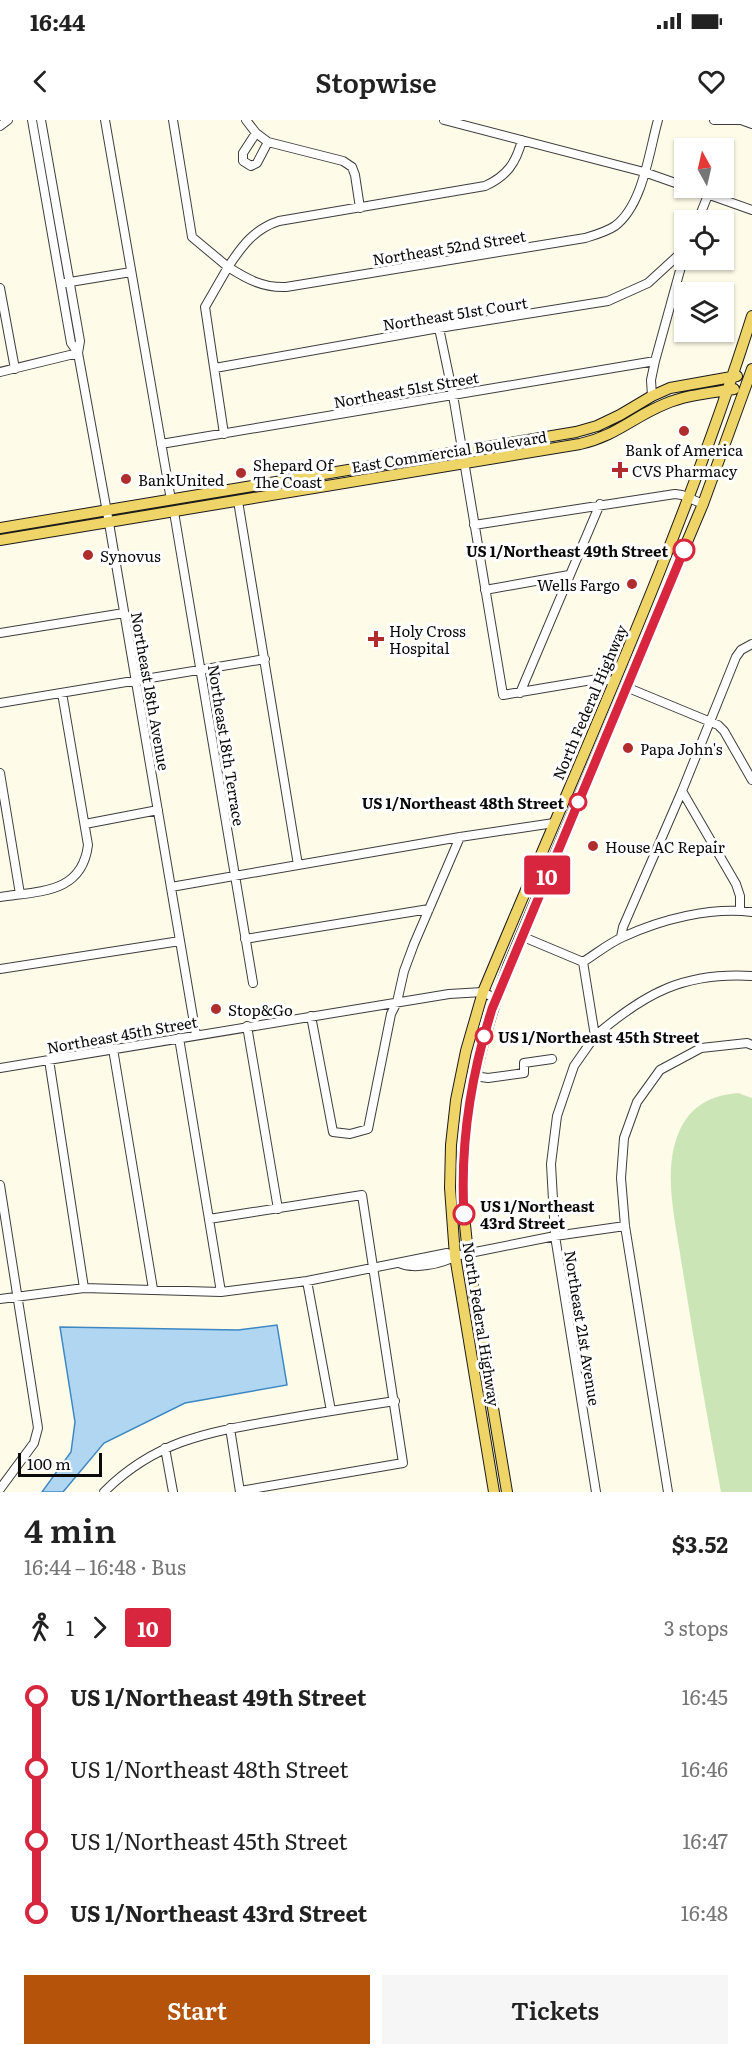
<!DOCTYPE html>
<meta charset="utf-8">
<style>
body{margin:0;font-family:Literata,serif;background:#f6f6f6;color:#222;height:100vh;display:flex;flex-direction:column;font-size:22px;white-space:nowrap}
*{box-sizing:border-box;margin:0}
p{font-size:20px;color:#767676}
.icon{flex:none;width:33px;height:33px;fill:none;stroke:currentColor;stroke-width:2;stroke-linecap:round;stroke-linejoin:round}
.map{position:relative;height:1372px;overflow:hidden}
.sheet{display:flex;flex-direction:column;background:#fff;flex:1}
.sheet>*{flex:none}
.badge{padding:0 12px;border-radius:4px;font-size:21px;line-height:39px}
.needle{width:39px;rotate:352deg}
.fabs{position:absolute;left:674px;top:18px;display:grid;gap:12px}
.fabs a{display:grid;place-items:center;width:60px;height:60px;border-radius:0px;background:#fff;box-shadow:0 2px 4px #0004;font-size:30px}
.scale{position:absolute;left:18px;bottom:15px;width:84px;box-sizing:border-box;padding-left:6px;border:3px solid #0a0a0a;border-top:0;font-size:16px;line-height:21px;white-space:nowrap;color:#0a0a0a;-webkit-text-stroke:4px #fff;paint-order:stroke}
.map>.badge{position:absolute;translate:-50% -50%;box-shadow:0 0 0 3px #fff}
.legs{display:flex;align-items:center;gap:9px;height:66px;padding:0 24px;font-size:20px}
.legs p{margin-inline-start:auto}
.summary{display:flex;align-items:center;justify-content:space-between;height:102px;padding:0 24px}
h1{font-size:33px;font-weight:600;line-height:45px}
.primary-button{display:flex;gap:12px;margin-top:auto;padding:12px 24px}
.primary-button a{flex:1;height:69px;border-radius:0px;background:#b45309;color:#fff;font-size:24px;font-weight:600;line-height:69px;text-align:center}
.primary-button a+a{background:#f6f6f6;color:#222}
ul{padding:0 24px;list-style:none}
li{display:flex;align-items:center;gap:21px;height:72px;font-size:22px}
li i{display:grid;place-items:center;width:9px;height:100%;margin:0 8px;background:currentColor}
li i::after{content:'';width:15px;height:15px;margin:-8px;border:4px solid;border-radius:50%;background:#fff}
li p{margin-inline-start:auto}
li:first-child i{background:linear-gradient(#0000 50%,currentColor 0)}
li:last-child i{background:linear-gradient(currentColor 50%,#0000 0)}
.status{display:flex;justify-content:space-between;align-items:center;height:42px;padding:0 30px;background:#fff;direction:ltr}
.status svg{height:16px;fill:currentColor}
header{display:flex;justify-content:space-between;align-items:center;height:78px;padding:0 24px;background:#fff;font-size:27px;font-weight:600}
.map>svg:first-child{display:block}
.green{fill:#cce5b6}
.water{fill:#b1d6f1;stroke:#3d88c3;stroke-width:1.5}
.lines{fill:none;stroke-linecap:round;stroke-linejoin:round}
.minor-casing{stroke:#3d3d3d;stroke-width:10}
.major-casing{stroke:#1b1b1b;stroke-width:12}
.minor{stroke:#fff;stroke-width:8}
.major{stroke:#efd567;stroke-width:10}
.line-1-casing{stroke:#fff;stroke-width:14}
.line-1{stroke:#d7263d;stroke-width:9}
.poi-dot{fill:#b02d2d;stroke:#fff;stroke-width:2}
.stop-1-dot{fill:#fff;stroke:#d7263d;stroke-width:3}
.labels{text-anchor:middle;dominant-baseline:central;stroke-width:6;stroke-linejoin:round;paint-order:stroke}
.street-label{font-size:15px;fill:#0a0a0a;stroke:#fff}
.poi-label{font-size:15px;fill:#0a0a0a;stroke:#fff;text-anchor:start}
.stop-label{font-size:15px;font-weight:bold;fill:#0a0a0a;stroke:#fff;text-anchor:end}
</style>
<div class="status"><b>16:44</b><svg viewBox="0 0 49 12"><path d="M0 12V9h3v3zM5 12V6h3v6zM10 12V3h3v9zM15 12V0h3v12zM26 1h20v11H26zM47 4h2v5h-2z"/></svg></div>
<header><svg class="icon" aria-label="back" viewBox="0 0 24 24"><path d="M15 5l-7 7 7 7"/></svg>Stopwise<svg class="icon" aria-label="heart" viewBox="0 0 24 24"><path d="M12 20l-8-8c-3-5 5-10 8-4 3-6 11-1 8 4z"/></svg></header>
<div class="map">
<svg width="752" height="1372" viewBox="0 0 752 1372">
<rect width="100%" height="100%" fill="#fefbe9"/>
<path class="green" d="M738,973l14,5v394h-31c-14,-75 -27,-151 -39,-226 -5,-37 -17,-82 -8,-119 9,-35 29,-51 64,-54z"/>
<path class="water" d="M277,1205l10,60 -102,18 -81,40 -41,49h-21l29,-40 4,-30 -15,-95 178,3z"/>
<g class="lines">
<g class="minor-casing">
<path id="minor" d="M32,0l39,223 7,10
M41,0l39,221 -2,12 31,170 87,512
M105,0l66,380
M173,0l19,117 36,30 -23,40 19,127
M246,0l10,13 12,9 75,19 9,6 3,8 5,33
M444,0l200,52 40,14
M714,0h27l11,4
M0,6l8,-6
M256,13l-13,20v8l8,5 6,-3 11,-21
M522,20c-6,23 -15,36 -37,46l-206,35c-25,8 -37,25 -51,46 19,12 35,21 58,20l299,-49c10,-3 21,-6 30,-12 28,-21 34,-74 43,-106
M690,68l62,22
M698,100l10,-25
M64,163l67,-11
M0,168l15,81
M439,208l14,67 50,300 95,-16 16,2
M215,248l224,-40 169,-27 40,-18 36,-33
M0,252l78,-19
M652,276l-1,-16 4,-19 29,-105
M161,324l494,-83
M238,381l60,364
M174,392l79,471
M474,405l201,-31 7,1 21,9
M485,470l84,-15
M0,513l124,-20
M626,567l92,38 6,6 28,49
M520,573l80,-189
M0,583l265,-44
M0,653l20,121
M682,671l54,93 4,12v14
M85,704l73,-14
M171,767l289,-50 94,-14
M0,777c39,-6 82,-3 88,-52l-26,-152
M521,816l62,26
M621,817l2,-10 59,-136 54,-134 5,-7 11,-6
M245,819l184,-30
M583,842l12,74 -21,30 -17,50 -6,48 4,72 41,256
M583,842c13,-8 26,-19 40,-25 39,-18 87,-30 129,-25
M0,849l180,-28
M311,896l22,116 17,2 18,-5 23,-115 6,-12 7,-31 10,-27 46,-107
M247,906l31,183
M595,916c50,-43 89,-64 157,-60
M179,918l42,254
M113,929l40,240
M49,940l35,228
M0,948l449,-74 34,-2 13,7
M474,956l14,2 36,-5v-10l28,-4
M0,1065l38,243 -4,15 -34,46
M209,1099l153,-24 41,268 -163,28
M399,1143c14,7 43,1 56,-7l100,-20 70,-10
M307,1161l24,130
M0,1179l84,-11 137,4 86,-11 140,-28 8,3
M230,1308l10,64
M165,1328l8,44
M104,1372c52,-52 105,-60 174,-72 39,-7 78,-13 117,-19
M668,1372l-43,-266 -4,-48 3,-40 13,-36 23,-32 41,-22 46,-5 5,2"/>
</g>
<g class="major-casing">
<path id="major" d="M0,408l576,-96 21,-6 23,-11 32,-19 18,-8 67,-12
M0,420l580,-96c36,-8 53,-27 85,-40 21,-9 46,-11 69,-15
M494,1372l-39,-236 -5,-68 1,-43 5,-45 10,-49 17,-59c93,-224 196,-445 269,-676
M507,1372c-9,-54 -18,-108 -27,-162 -9,-55 -19,-111 -17,-167 4,-70 21,-134 46,-199l194,-460 49,-135"/>
</g>
<use href="#minor" class="minor"/>
<use href="#major" class="major"/>
</g>
<g class="lines">
<g class="line-1-casing">
<path id="line-1" d="M464,1094c-4,-70 7,-139 28,-205l192,-459"/>
</g>
<use href="#line-1" class="line-1"/>
</g>
<g class="poi-dot">
<circle cx="684" cy="311" r="6"/>
<path d="M617 341h6v6h6v6h-6v6h-6v-6h-6v-6h6z"/>
<circle cx="241" cy="353" r="6"/>
<circle cx="126" cy="359" r="6"/>
<circle cx="88" cy="435" r="6"/>
<circle cx="632" cy="464" r="6"/>
<path d="M373 510h6v6h6v6h-6v6h-6v-6h-6v-6h6z"/>
<circle cx="628" cy="628" r="6"/>
<circle cx="593" cy="726" r="6"/>
<circle cx="216" cy="889" r="6"/>
</g>
<g class="stop-1-dot">
<circle cx="684" cy="430" r="10"/>
<circle cx="578" cy="682" r="8"/>
<circle cx="484" cy="916" r="8"/>
<circle cx="464" cy="1094" r="10"/>
</g>
<g class="labels">
<g class="street-label">
<text transform="translate(449 127) rotate(-9)">Northeast 52nd Street</text>
<text transform="translate(455 193) rotate(-9)">Northeast 51st Court</text>
<text transform="translate(406 269) rotate(-10)">Northeast 51st Street</text>
<text transform="translate(449 331) rotate(-9)">East Commercial Boulevard</text>
<text transform="translate(151 571) rotate(80)">Northeast 18th Avenue</text>
<text transform="translate(589 582) rotate(-67)">North Federal Highway</text>
<text transform="translate(227 625) rotate(81)">Northeast 18th Terrace</text>
<text transform="translate(122 914) rotate(-10)">Northeast 45th Street</text>
<text transform="translate(482 1204) rotate(81)">North Federal Highway</text>
<text transform="translate(583 1208) rotate(81)">Northeast 21st Avenue</text>
</g>
<g class="poi-label">
<text x="684" y="329" text-anchor="middle">Bank of America</text>
<text x="253" y="344">Shepard Of<tspan x="253" dy="17">The Coast</tspan></text>
<text x="632" y="350">CVS Pharmacy</text>
<text x="138" y="359">BankUnited</text>
<text x="100" y="435">Synovus</text>
<text x="620" y="464" text-anchor="end">Wells Fargo</text>
<text x="389" y="510">Holy Cross<tspan x="389" dy="17">Hospital</tspan></text>
<text x="640" y="628">Papa John's</text>
<text x="605" y="726">House AC Repair</text>
<text x="228" y="889">Stop&amp;Go</text>
</g>
<g class="stop-label">
<text x="668" y="430">US 1/Northeast 49th Street</text>
<text x="564" y="682">US 1/Northeast 48th Street</text>
<text x="498" y="916" text-anchor="start">US 1/Northeast 45th Street</text>
<text x="480" y="1085" text-anchor="start">US 1/Northeast<tspan x="480" dy="17">43rd Street</tspan></text>
</g>
</g>
</svg>
<div class="fabs">
<a><svg class="needle" viewBox="-14 -14 28 28"><path d="M0-13l5 13h-10z" fill="#e53935"/><path d="M0 13l5-13h-10z" fill="#767676"/></svg></a>
<a><svg class="icon" aria-label="locate" viewBox="0 0 24 24"><circle cx="12" cy="12" r="6"/><path d="M12 2v4M12 18v4M2 12h4M18 12h4"/></svg></a>
<a><svg class="icon" aria-label="layers" viewBox="0 0 24 24"><path d="M12 4l9 5-9 5-9-5zM3 14l9 5 9-5"/></svg></a>
</div>
<div class="scale">100 m</div>
<b class="badge" style="left:547px;top:755px;background:#d7263d;color:#fff">10</b>
</div>
<section class="sheet">
<div class="summary"><div><h1>4 min</h1><p>16:44 – 16:48 · Bus</p></div><b>$3.52</b></div>
<div class="legs"><svg class="icon" aria-label="walk" viewBox="0 0 24 24"><circle cx="13" cy="4" r="2"/><path d="M13 8l-2 6 4 7M11 14l-3 7M7 12l3-4h3l4 4"/></svg>1<svg class="icon" aria-label="forward" viewBox="0 0 24 24"><path d="M9 5l7 7-7 7"/></svg><b class="badge" style="background:#d7263d;color:#fff">10</b><p>3 stops</p></div>
<ul>
<li><i style="color:#d7263d"></i><b>US 1/Northeast 49th Street</b><p>16:45</p></li>
<li><i style="color:#d7263d"></i><span>US 1/Northeast 48th Street</span><p>16:46</p></li>
<li><i style="color:#d7263d"></i><span>US 1/Northeast 45th Street</span><p>16:47</p></li>
<li><i style="color:#d7263d"></i><b>US 1/Northeast 43rd Street</b><p>16:48</p></li>
</ul>
<div class="primary-button"><a>Start</a><a>Tickets</a></div>
</section>
